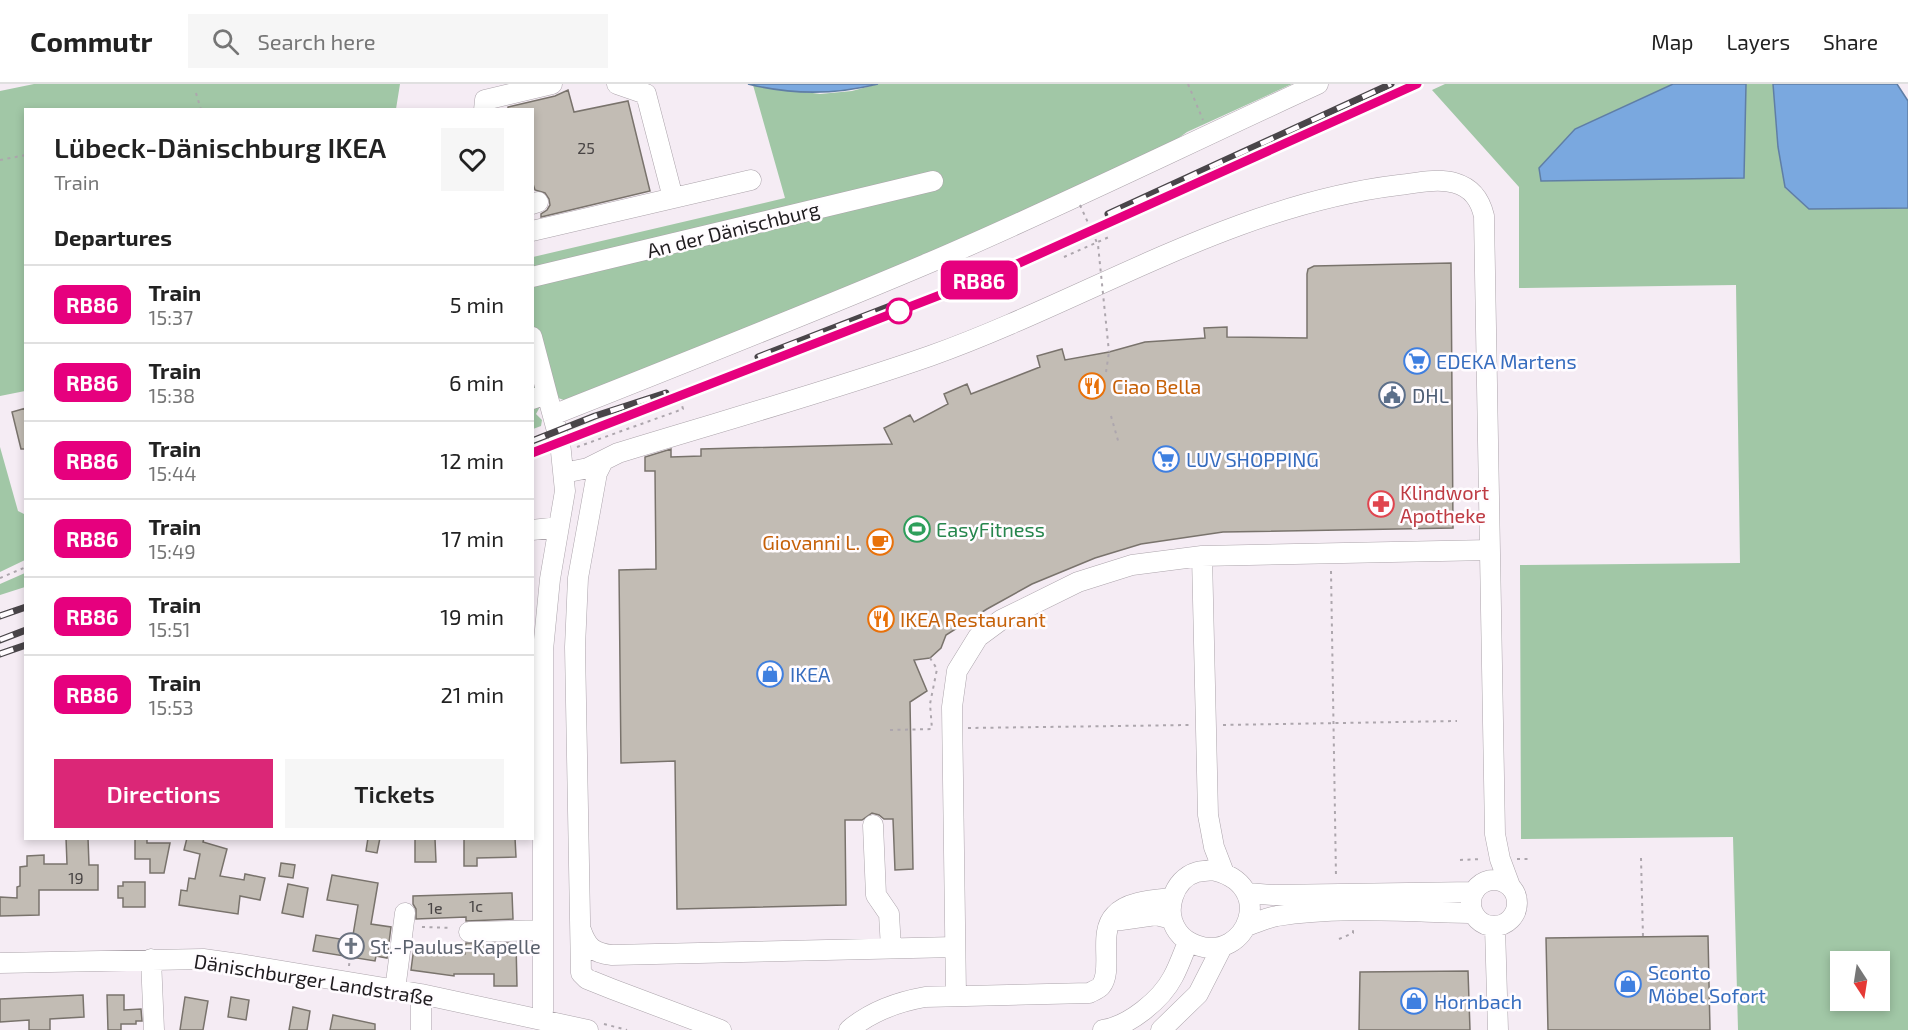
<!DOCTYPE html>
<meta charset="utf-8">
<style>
body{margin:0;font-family:"Exo 2",sans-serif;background:#f6f6f6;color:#222;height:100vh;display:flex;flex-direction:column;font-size:22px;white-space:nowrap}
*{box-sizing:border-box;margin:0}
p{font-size:20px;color:#767676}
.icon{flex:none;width:33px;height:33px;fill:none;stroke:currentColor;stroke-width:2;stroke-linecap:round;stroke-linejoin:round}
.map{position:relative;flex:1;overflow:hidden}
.panel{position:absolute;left:24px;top:24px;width:510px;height:732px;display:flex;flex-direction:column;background:#fff;border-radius:0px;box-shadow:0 3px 9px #0003}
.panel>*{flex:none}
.badge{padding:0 12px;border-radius:9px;font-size:21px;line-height:39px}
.needle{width:39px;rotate:168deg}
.tools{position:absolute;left:1830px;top:867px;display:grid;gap:12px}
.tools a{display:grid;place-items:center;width:60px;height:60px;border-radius:0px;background:#fff;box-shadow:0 3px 9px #0003;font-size:30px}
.map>.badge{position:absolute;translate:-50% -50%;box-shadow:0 0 0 3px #fff}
h2{padding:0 30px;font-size:22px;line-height:54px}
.round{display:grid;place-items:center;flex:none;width:63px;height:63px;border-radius:0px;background:#f6f6f6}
.summary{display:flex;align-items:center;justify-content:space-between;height:102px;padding:0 30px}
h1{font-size:28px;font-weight:600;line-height:45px}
.action{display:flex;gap:12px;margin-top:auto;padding:12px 30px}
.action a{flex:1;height:69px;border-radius:0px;background:#db2777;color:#fff;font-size:24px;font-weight:600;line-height:69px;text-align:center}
.action a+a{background:#f6f6f6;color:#222}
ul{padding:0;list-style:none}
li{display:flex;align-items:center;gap:18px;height:78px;padding:0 30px;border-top:2px solid #e0e0e0}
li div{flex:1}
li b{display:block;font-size:22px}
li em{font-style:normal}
li .badge{min-width:66px;font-weight:700;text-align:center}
header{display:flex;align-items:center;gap:36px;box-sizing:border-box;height:84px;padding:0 30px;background:#fff;border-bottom:2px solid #e0e0e0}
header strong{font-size:28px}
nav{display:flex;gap:33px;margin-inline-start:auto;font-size:21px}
.search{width:420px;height:54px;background:#f6f6f6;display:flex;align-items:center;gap:15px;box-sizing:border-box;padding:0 21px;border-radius:0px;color:#767676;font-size:22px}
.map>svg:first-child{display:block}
.green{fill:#a1c7a6;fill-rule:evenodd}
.water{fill:#7aa8df;stroke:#5f7ea5;stroke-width:1.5}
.building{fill:#c2bcb4;stroke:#79736c;stroke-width:1.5}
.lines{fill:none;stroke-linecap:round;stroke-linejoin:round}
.minor-casing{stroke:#aca4ab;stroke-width:21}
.path{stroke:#ada6ad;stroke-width:2;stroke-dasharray:3 4.5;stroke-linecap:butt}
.minor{stroke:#fff;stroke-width:20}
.rail-casing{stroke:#494549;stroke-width:7}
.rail{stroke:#fffcff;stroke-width:4.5;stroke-dasharray:14;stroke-linecap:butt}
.path-bridge{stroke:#ada6ad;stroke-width:2;stroke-dasharray:3 4.5;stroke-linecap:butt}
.line-casing{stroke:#fff;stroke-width:14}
.line{stroke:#e6007e;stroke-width:9}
.stop-dot{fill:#fff;stroke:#e6007e;stroke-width:3}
.labels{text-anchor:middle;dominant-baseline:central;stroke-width:5;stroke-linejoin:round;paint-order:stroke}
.number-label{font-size:16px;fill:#484444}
.street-label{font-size:20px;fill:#1f1c1f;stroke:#fffcff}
.shop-label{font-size:20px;fill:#366cbe;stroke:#fffcff;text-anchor:start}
.food-label{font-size:20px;fill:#c56008;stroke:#fffcff;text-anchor:start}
.service-label{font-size:20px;fill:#4e5e75;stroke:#fffcff;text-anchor:start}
.health-label{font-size:20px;fill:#be3a42;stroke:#fffcff;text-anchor:start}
.leisure-label{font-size:20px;fill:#27864d;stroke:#fffcff;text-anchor:start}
.worship-label{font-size:20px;fill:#5b616d;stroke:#fffcff;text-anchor:start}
</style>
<header>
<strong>Commutr</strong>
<div class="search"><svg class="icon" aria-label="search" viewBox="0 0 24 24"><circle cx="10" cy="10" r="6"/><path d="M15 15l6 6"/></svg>Search here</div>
<nav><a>Map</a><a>Layers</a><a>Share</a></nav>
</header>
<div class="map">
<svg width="1908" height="946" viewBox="0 0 1908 946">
<rect width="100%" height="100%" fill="#f5ecf4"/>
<path class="green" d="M34,0h366l-4,25 -370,1 -1,281 -25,5v-305z
M878,0h414l-105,48 -31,22 -181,84 -403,165 -25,-9 -11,20 6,6 -1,6 -8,3 -1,-50 10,-4 -9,-38v-80l252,-59 -32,-113 67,9 32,-3z
M1445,0h228l-98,45 -36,39 3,13 202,-3 2,-94h27l5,63 7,41 24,21 99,-1v822h-170l-5,-193 -212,2 -1,-274 220,-2 -4,-278 -217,3v-101l-87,-97zM1840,878h40v38h-40z
M0,363l18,64 8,4 -1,45 -25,12z
M25,489v14l-25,8v-11z"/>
<path class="water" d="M748,0h130c-44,11 -86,11 -130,0z
M1673,0h73l-2,94 -203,3 -2,-13 36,-39z
M1773,0h124l11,17v107l-99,1 -24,-22 -7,-40z"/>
<path class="building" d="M568,6l6,22 54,-11 22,90 -109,26v-3l6,-4 3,-5 -1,-6 -4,-6 -10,-3 -3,-9v-71h-24v-3l47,-11z
M1451,179l2,265 -230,4 -82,12 -46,14 -63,26 -45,25 -41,26 -5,13 -11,10 -16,2 13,31 -17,11 3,167 -18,1 -2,-51h-9l-5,-4 -7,-2 -10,7h-17l1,85 -169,4 -2,-148 -54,2 -2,-193 37,-1 -1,-98h-10v-14l26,-8v8l30,-1v-7l191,-5 -8,-16 26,-13 4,7 34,-18 -4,-10 23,-10 4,10 69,-27 -3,-11 25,-7 3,11 44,-8 36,-10 60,-4 -1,-10 23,-1v10l80,1v-64l1,-5 6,-3z
M26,324v41h-5l-9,-37z
M66,754h22l1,27h9v25h-59v25l-39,1v-19l17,1v-11l3,-1v-19l7,-1v-10l17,-1v9h23z
M135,754h12v5h23l-6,30h-14v-14h-15z
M187,754h17l-1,4 24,7 -7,27 24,4 1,-6 20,4 -5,22 -20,-4 -2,18 -59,-9 2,-15 6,1 2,-13 6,1 5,-25 -16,-4z
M368,754h12l-3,15 -11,-2z
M464,754h51l1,19 -39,1v8h-13z
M415,755h20l1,23h-21z
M281,779l14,2 -2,13 -14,-2z
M332,791l46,8 -7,41 20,3 -4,31 -11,-2 -1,5 -62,-10 3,-16 36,6 6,-36 -31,-5z
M123,798h22v25h-22v-9h-5v-12h5z
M288,800l20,4 -5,29 -21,-4z
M512,809l1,26 -47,2v-4l-50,2v-10l-3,-5v-8z
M1708,852l2,94h-162l-2,-92z
M466,859h50l1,43h-23v-12h-40v2l-43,-6 3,-23 51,7z
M1468,887l2,59h-111l1,-58z
M83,911l1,22 -34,2v11h-21v-10l-29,2v-23z
M107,911h17v15l17,-1 1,12h-6v3h-15v6h-13z
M185,913l23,4 -5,29h-23z
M231,913l18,3 -3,20 -18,-3z
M293,923l17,4 -3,19h-18z
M333,931l42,9v6h-45z"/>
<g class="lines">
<g class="minor-casing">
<path id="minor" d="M617,0l29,10 27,104
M484,26l1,-10 67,-16
M532,120l6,-2
M532,147l219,-51
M532,193l401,-96
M532,253l15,57 -15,5
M553,331c126,-50 253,-100 378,-153 131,-56 258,-119 387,-178
M603,377l-6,12 -19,105 -3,69 6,326 6,6 25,10 109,41
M564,389l24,-5 30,-15c104,-32 209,-61 312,-97 157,-56 302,-151 469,-171 17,-2 39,-7 56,-2 17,5 25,16 29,33l11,618 5,25 10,27
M532,446l27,-3
M1202,472l6,259 6,32 10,26
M873,741l3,70 13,19 2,34
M1211,786c68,13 36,94 -15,75 -8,-3 -13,-6 -18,-13 -15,-20 -5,-53 19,-60 5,-1 10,-1 14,-2z
M1471 819a23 23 0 1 1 46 0a23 23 0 1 1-46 0Z
M1248,809l25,2 201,-3
M1121,836l35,-5 16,4
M1246,842c10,-3 20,-8 31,-10 64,-10 131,-4 196,-3
M1495,843l3,103
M581,846c6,17 12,23 31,25l343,-8
M469,848l74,-2
M151,875l3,71
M0,879l203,-4 43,6 175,29 167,36
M395,906l10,-77
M421,910v36
M956,911l-4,-288 5,-36 21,-34 23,-17 77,-38 54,-17 70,-9 288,-6
M542,935l1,-9v-360l7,-71 15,-88 -5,-49 -13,-48
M849,946c21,-18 48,-28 76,-33l164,-4c4,-2 10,-4 12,-7 13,-16 -4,-53 14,-71 12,-14 40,-15 57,-17
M1103,946c26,-4 58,-30 70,-53 6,-11 10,-23 15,-35
M1161,946l37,-36 24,-47"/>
</g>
<path class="path" d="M1188,0l15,36
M196,9l5,17
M0,76l26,-5
M1064,173l45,-20
M1106,288l3,-20
M1111,332l8,28
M577,363l106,-38 -2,-7
M1331,487l5,306
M0,494l26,-11
M930,574l7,11 -7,35 2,25
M1223,641l234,-4
M968,644l222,-3
M890,646l45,-1
M1641,774l2,79
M1517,775h13
M1460,776l22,-1
M422,843l30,1
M1339,855l14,-6v-7
M349,882l1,-9
M604,940l23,6"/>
<use href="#minor" class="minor"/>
<g class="rail-casing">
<path id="rail" d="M1108,130l283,-130
M758,273l140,-54
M532,357l63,-25 71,-23
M532,369l465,-180 420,-189
M0,532l26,-9
M0,556l26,-10
M0,570l26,-9"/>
</g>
<use href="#rail" class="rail"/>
<path class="path-bridge" d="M1080,121l18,40 11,107"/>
</g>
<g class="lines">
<g class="line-casing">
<path id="line" d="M532,369l465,-180 420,-189"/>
</g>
<use href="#line" class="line"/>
</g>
<defs>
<g id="supermarket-ring" transform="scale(1.35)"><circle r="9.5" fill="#fffcff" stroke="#3f7fe0" stroke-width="1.5"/><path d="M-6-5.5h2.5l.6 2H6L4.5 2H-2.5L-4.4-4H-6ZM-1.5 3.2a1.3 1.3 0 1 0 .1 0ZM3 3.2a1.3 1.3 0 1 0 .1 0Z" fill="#3f7fe0"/></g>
<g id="restaurant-ring" transform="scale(1.35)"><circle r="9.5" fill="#fffcff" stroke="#e8710a" stroke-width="1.5"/><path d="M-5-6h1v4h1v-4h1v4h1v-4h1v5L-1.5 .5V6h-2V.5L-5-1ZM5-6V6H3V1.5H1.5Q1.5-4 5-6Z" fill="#e8710a"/></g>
<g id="civic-ring" transform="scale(1.35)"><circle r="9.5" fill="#fffcff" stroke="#5c6f8a" stroke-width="1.5"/><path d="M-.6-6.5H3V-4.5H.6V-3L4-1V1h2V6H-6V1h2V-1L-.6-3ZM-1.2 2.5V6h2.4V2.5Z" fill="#5c6f8a"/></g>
<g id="pharmacy-ring" transform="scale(1.35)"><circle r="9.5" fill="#fffcff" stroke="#e0444e" stroke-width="1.5"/><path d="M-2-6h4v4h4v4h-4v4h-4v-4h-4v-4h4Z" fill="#e0444e"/></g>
<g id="stadium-ring" transform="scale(1.35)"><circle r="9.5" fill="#fffcff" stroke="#2e9e5b" stroke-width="1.5"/><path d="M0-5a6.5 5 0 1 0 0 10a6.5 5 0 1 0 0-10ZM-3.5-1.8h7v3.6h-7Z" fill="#2e9e5b"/></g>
<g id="cafe-ring" transform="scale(1.35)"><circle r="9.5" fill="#fffcff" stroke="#e8710a" stroke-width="1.5"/><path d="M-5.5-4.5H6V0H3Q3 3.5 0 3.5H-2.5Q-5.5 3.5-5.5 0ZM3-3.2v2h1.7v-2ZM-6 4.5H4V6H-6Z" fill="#e8710a"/></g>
<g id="shop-ring" transform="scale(1.35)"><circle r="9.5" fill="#fffcff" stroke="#3f7fe0" stroke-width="1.5"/><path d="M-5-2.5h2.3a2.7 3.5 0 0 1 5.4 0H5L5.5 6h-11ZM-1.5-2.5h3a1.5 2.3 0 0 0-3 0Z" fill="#3f7fe0"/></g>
<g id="church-ring" transform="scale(1.35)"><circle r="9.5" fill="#fffcff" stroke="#6b7280" stroke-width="1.5"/><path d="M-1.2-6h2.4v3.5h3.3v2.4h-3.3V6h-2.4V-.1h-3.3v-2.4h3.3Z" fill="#6b7280"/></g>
</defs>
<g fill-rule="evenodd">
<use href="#supermarket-ring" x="1417" y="277"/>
<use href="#restaurant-ring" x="1092" y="302"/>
<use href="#civic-ring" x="1392" y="311"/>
<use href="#supermarket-ring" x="1166" y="375"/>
<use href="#pharmacy-ring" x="1381" y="420"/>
<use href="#stadium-ring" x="917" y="445"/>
<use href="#cafe-ring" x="880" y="458"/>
<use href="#restaurant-ring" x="881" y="535"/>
<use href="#shop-ring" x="770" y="590"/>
<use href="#church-ring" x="351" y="862"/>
<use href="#shop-ring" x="1628" y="900"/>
<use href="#shop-ring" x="1414" y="917"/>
</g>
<circle class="stop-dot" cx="899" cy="227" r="12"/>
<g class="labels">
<g class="number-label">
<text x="586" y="63">25</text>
<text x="76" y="793">19</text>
<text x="476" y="821">1c</text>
<text x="435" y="823">1e</text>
</g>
<g class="street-label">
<text transform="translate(733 145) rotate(-14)">An der Dänischburg</text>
<text transform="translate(314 895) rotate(9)">Dänischburger Landstraße</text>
</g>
<g class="shop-label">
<text x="1436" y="277">EDEKA Martens</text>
<text x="1186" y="375">LUV SHOPPING</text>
<text x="790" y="590">IKEA</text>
<text x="1648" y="888">Sconto<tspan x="1648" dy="23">Möbel Sofort</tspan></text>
<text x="1434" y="917">Hornbach</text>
</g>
<g class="food-label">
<text x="1112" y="302">Ciao Bella</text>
<text x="860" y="458" text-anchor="end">Giovanni L.</text>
<text x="900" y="535">IKEA Restaurant</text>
</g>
<g class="service-label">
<text x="1412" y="311">DHL</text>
</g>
<g class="health-label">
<text x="1400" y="408">Klindwort<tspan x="1400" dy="23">Apotheke</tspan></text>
</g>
<g class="leisure-label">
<text x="936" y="445">EasyFitness</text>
</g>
<g class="worship-label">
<text x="370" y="862">St.-Paulus-Kapelle</text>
</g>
</g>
</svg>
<div class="tools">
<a><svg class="needle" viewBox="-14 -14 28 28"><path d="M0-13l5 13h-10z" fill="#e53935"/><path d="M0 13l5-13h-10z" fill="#767676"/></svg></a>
</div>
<b class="badge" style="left:979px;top:196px;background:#e6007e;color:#fff">RB86</b>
<section class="panel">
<div class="summary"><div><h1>Lübeck-Dänischburg IKEA</h1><p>Train</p></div><a class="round"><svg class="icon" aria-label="heart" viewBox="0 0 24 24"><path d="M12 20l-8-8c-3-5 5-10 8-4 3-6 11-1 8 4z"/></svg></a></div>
<h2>Departures</h2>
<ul>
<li><span class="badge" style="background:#e6007e;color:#fff">RB86</span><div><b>Train</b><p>15:37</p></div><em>5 min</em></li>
<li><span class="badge" style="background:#e6007e;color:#fff">RB86</span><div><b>Train</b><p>15:38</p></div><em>6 min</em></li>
<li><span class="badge" style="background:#e6007e;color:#fff">RB86</span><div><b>Train</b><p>15:44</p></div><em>12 min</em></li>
<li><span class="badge" style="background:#e6007e;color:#fff">RB86</span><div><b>Train</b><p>15:49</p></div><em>17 min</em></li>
<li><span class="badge" style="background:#e6007e;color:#fff">RB86</span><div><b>Train</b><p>15:51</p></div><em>19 min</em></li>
<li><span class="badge" style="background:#e6007e;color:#fff">RB86</span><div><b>Train</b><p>15:53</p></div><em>21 min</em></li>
</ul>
<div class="action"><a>Directions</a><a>Tickets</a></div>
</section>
</div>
